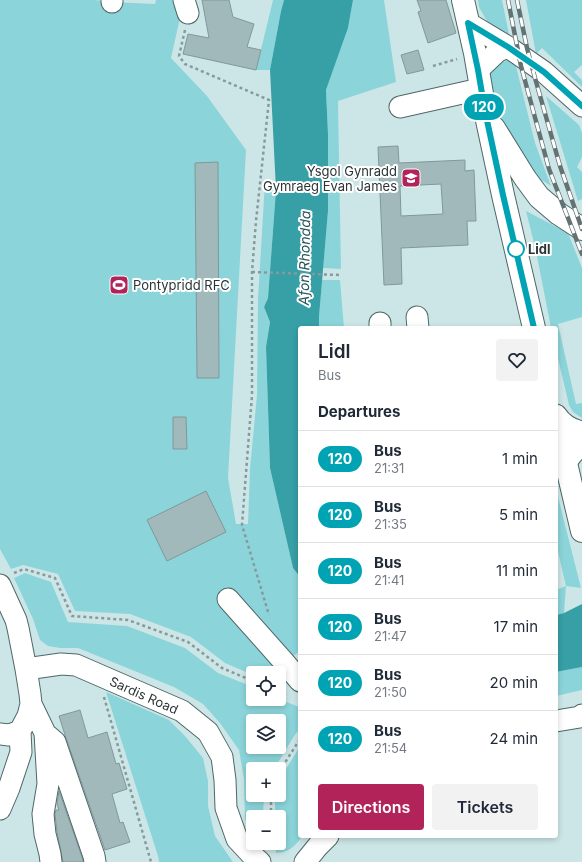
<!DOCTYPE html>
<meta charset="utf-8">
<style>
body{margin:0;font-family:Inter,sans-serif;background:#f2f2f3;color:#1f2937;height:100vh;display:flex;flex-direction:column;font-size:15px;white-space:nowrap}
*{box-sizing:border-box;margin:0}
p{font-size:13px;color:#747a83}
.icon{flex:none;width:22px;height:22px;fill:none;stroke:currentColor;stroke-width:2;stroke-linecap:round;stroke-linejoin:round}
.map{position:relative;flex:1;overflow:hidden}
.details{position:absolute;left:298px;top:326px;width:260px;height:512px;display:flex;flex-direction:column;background:#fff;border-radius:4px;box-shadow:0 2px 6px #0003}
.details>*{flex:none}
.badge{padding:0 8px;border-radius:13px;font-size:14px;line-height:26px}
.tools{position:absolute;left:246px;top:666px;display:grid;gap:8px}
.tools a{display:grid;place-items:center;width:40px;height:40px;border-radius:4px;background:#fff;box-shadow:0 2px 6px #0003;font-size:20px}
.map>.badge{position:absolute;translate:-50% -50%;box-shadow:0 0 0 2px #fff}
h2{padding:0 20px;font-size:15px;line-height:36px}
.round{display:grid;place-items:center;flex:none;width:42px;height:42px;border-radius:4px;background:#f2f2f3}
.head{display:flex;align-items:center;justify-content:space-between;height:68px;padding:0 20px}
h1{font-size:19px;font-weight:600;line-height:30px}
.primary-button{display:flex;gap:8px;margin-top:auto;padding:8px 20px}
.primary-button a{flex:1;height:46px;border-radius:4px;background:#b12359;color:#fff;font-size:16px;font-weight:600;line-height:46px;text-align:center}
.primary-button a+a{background:#f2f2f3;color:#1f2937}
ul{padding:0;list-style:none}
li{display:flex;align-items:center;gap:12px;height:56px;padding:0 20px;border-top:1px solid #e0e1e3}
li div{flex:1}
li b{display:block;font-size:15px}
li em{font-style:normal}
li .badge{min-width:44px;font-weight:700;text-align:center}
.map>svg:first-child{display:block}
.green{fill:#8bd5da;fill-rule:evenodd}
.water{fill:#37a0a7}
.building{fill:#a1b9bb;stroke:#809899;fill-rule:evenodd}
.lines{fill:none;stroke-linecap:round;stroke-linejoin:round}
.minor-casing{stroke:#506768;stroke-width:23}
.major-casing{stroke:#506768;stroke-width:24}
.path{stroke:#879a9b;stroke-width:2.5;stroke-dasharray:3 3;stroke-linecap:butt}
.minor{stroke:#fff;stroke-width:21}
.major{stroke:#fff;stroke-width:22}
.rail-casing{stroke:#637273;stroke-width:4.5}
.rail{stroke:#fff;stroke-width:3;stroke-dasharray:9;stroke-linecap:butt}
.line-casing{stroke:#fff;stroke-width:9}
.line{stroke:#00a3b4;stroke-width:6}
.stop-dot{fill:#fff;stroke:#00a3b4;stroke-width:2}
.labels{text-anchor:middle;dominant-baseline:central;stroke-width:4;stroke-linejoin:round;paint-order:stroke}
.poi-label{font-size:13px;fill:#2b3536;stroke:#fff;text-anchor:end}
.stop-label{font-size:13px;font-weight:bold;fill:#2b3536;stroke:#fff;text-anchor:start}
.street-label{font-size:13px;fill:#2b3536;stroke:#fff}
.water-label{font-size:14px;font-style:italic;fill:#285558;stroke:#fff}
</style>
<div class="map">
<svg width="582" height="862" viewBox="0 0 582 862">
<rect width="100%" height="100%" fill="#cce6e7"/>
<path class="green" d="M0,0h95l17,2 43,2 1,-4h20l4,18 -9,40 36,38 39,54 -18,328 8,46h12l2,-55 7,-74 1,-96 7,-117 11,8 -8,108 -4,9 6,15 -4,25 4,121 23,100 7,9v76l-1,-1 -27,18 2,3h-21v2l-28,-12 -34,-26 -61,-23 -55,-3 -17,-37 -35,-9 -12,4 -11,-20z
M273,0h11l-3,11 -11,59h-14z
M353,0h31l12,82 -58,19 3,168 -18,-1 5,-57v-77l-2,-44 22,-62z
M478,0h24l7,34 -20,-9 -10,-18z
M526,0h56v65l-8,7 8,8v7l-40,-39 -6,6z
M508,60l7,2 20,81 16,43 -14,-9 -15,-21 -25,-45 -7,-36 7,-11z
M546,96l33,29 3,8v24l-5,10 5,5v27l-4,2z
M526,211l42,22 14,35v49l-24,7 18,80 6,-1v15l-9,-6 -4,-7 -13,-55v-22h-5l-15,-77z
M322,280h18l4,48h-25v-11z
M556,489l25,99 -15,-2 -2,27 -8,2v-25l10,-4 -10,-43z
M25,573l26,9 17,40 59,4 58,22 33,25 35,14v12h26l20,8 1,2v21l-4,3 -22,36h-21v26h11l-1,22h-10v20l-1,-2 -7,-16 -1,-40 -5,-29 -19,-27 -17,-19 -29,-17 -96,-39h-18l-12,-2 -8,-6 -7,-21 -19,-41zM253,721h26v26h-26z
M582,667v23l-26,6v-24z
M106,692l63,28 16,16 18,22 5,23v25l7,30 18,26h-74l-1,-6z
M300,746v90h3c-10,11 -11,15 -27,17v-10h3v-26h-4v-22h4v-12l4,-9z"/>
<path class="water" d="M284,0h69l-5,28 -22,62 2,44v77l-9,106v11h-19v249l-7,-9 -23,-100 -4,-121 4,-25 -6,-15 4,-9 8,-108 -6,-120 11,-59z
M582,604v63l-26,5v-57l8,-2z"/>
<path class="building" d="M202,0h27l4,17 21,7 -7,23 14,3 -5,20 -73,-16 5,-20 21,4z
M417,0h29l10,33 -28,10 -10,-31 3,-1z
M418,50l6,20 -17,4 -6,-19z
M398,146l1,17 66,-3v11l9,-1 2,51h-9l1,24 -67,3 1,36 -18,1 -6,-138zM441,184l2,30 -42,2 -1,-30z
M218,162l1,216h-22l-2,-215z
M173,417h13l1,32h-14z
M206,491l20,41 -59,29 -20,-41z
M80,710l8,28 19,-6 9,32 3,-1 8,26 -15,5 8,29 3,-1 7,20 -25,8 -39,-112 -1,-3 -6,-19z
M59,791l23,66 1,5h-20l-6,-30 -2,-18 1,-4h3l-2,-6z"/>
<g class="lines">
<g class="minor-casing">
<path id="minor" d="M184,0l4,13
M112,2v-2
M468,23l40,24 36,25 38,34
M478,70l20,-19 10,-4
M400,107l80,-18
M417,317l1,11
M380,323v5
M556,415c6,9 16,15 26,17
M565,463l8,-10 9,-9
M0,585l16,35 2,8 8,41 4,25 1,10 -3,12 -8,15
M228,599l56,63 16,19
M26,669l35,-5 15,1 106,46 26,21 14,25 3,23 1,28 11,31 14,15 9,8
M31,704l14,29 3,51 -5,30 2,20 5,20 1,8
M556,721l24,-4 2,-2
M0,734l9,1 11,-4
M48,736l7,6 39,114 1,6
M0,809l9,-21 12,-36 -1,-21
M305,862l13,-16 10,-10"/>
</g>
<g class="major-casing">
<path id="major" d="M463,0l12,53 10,58 18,84 31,133
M494,128l31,50 14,19 20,17 23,15
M556,421l26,110"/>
</g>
<path class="path" d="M185,30l-6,26 6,8 84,36 -13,121 -4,51v123l-10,130 27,90
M433,66l24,-7
M252,272l89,3
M14,573l10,-4 31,9 17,38 56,4 60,22 34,26 31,13
M279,692l7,3
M104,697l47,165
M279,772l21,-33
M271,817v-22"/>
<use href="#minor" class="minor"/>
<use href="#major" class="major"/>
<g class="rail-casing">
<path id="rail" d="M508,0l13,66 28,103 33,85
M517,0l10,48 8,30 25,88 22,63"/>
</g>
<use href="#rail" class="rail"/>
</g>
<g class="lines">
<g class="line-casing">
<path id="line" d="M534,328l-31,-133 -18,-84 -7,-41 -10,-47 40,24 36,25 38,34"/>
</g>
<use href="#line" class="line"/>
</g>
<defs>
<g id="school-square" transform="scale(1)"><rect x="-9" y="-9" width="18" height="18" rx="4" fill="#b12359" stroke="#fff"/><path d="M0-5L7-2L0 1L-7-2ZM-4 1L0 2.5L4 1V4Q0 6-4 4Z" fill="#fff"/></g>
<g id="stadium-square" transform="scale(1)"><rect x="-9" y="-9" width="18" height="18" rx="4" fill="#b12359" stroke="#fff"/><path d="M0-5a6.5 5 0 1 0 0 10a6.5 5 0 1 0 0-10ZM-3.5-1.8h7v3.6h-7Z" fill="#fff"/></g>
</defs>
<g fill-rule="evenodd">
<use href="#school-square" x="411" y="178"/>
<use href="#stadium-square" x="119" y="285"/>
</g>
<circle class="stop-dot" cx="516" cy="249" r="8"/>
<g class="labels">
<g class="poi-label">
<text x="397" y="171">Ysgol Gynradd<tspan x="397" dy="15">Gymraeg Evan James</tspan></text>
<text x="133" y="285" text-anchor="start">Pontypridd RFC</text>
</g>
<g class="stop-label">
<text x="528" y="249">Lidl</text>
</g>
<g class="street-label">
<text transform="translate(144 695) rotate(24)">Sardis Road</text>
</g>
<g class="water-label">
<text transform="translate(304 258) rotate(-89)">Afon Rhondda</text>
</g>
</g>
</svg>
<div class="tools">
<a><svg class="icon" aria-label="locate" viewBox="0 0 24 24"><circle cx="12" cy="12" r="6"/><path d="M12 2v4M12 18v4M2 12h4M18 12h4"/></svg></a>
<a><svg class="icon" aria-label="layers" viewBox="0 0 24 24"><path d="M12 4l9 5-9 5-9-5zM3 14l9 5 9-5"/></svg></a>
<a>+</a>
<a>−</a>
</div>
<b class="badge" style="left:484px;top:107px;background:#00a3b4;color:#fff">120</b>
<section class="details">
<div class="head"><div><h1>Lidl</h1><p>Bus</p></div><a class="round"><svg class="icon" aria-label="heart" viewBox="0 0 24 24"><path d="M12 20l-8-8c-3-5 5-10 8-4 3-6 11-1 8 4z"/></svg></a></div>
<h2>Departures</h2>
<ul>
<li><span class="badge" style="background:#00a3b4;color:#fff">120</span><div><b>Bus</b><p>21:31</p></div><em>1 min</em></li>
<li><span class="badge" style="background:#00a3b4;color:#fff">120</span><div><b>Bus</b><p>21:35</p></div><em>5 min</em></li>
<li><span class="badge" style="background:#00a3b4;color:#fff">120</span><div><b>Bus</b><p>21:41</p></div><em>11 min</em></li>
<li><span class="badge" style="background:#00a3b4;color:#fff">120</span><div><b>Bus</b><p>21:47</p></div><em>17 min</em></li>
<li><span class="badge" style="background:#00a3b4;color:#fff">120</span><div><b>Bus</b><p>21:50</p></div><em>20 min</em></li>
<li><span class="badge" style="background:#00a3b4;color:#fff">120</span><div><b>Bus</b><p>21:54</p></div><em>24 min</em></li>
</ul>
<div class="primary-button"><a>Directions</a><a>Tickets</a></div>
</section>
</div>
